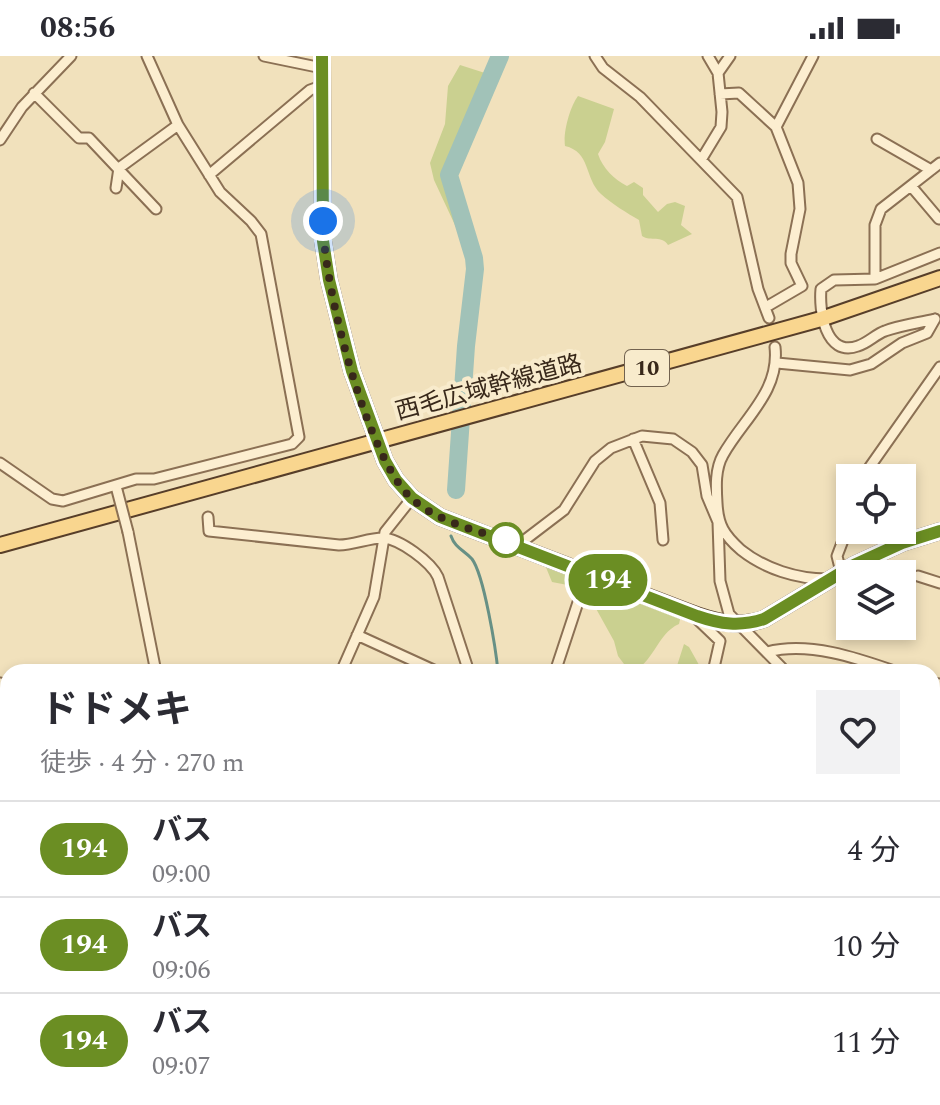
<!DOCTYPE html>
<html lang="ja">
<meta charset="utf-8">
<style>
body{margin:0;font-family:Spectral,"Noto Sans JP",serif;background:#f2f2f3;color:#2b2b33;height:100vh;display:flex;flex-direction:column;font-size:30px;white-space:nowrap}
*{box-sizing:border-box;margin:0}
p{font-size:26px;color:#7c7c81}
.icon{flex:none;width:44px;height:44px;fill:none;stroke:currentColor;stroke-width:2;stroke-linecap:round;stroke-linejoin:round}
.map{position:relative;flex:1;overflow:hidden}
.side{position:absolute;left:0px;top:608px;width:940px;height:442px;display:flex;flex-direction:column;background:#fff;border-radius:24px 24px 0 0;box-shadow:0 4px 12px #0003}
.side>*{flex:none}
.badge{padding:0 16px;border-radius:26px;font-size:28px;line-height:52px}
.buttons{position:absolute;left:836px;top:408px;display:grid;gap:16px}
.buttons a{display:grid;place-items:center;width:80px;height:80px;border-radius:0px;background:#fff;box-shadow:0 4px 12px #0003;font-size:40px}
.you{position:absolute;width:40px;height:40px;margin:-20px;border:6px solid #fff;border-radius:50%;background:#1a73e8;box-shadow:0 0 0 12px #1a73e833}
.map>.badge{position:absolute;translate:-50% -50%;box-shadow:0 0 0 4px #fff}
.round{display:grid;place-items:center;flex:none;width:84px;height:84px;border-radius:0px;background:#f2f2f3}
.summary{display:flex;align-items:center;justify-content:space-between;height:136px;padding:0 40px}
h1{font-size:38px;font-weight:700;line-height:60px}
ul{padding:0;list-style:none}
li{display:flex;align-items:center;gap:24px;height:96px;padding:0 40px;border-top:2px solid #e1e1e2}
li div{flex:1}
li b{display:block;font-size:30px}
li em{font-style:normal}
li .badge{min-width:88px;font-weight:700;text-align:center}
.status{display:flex;justify-content:space-between;align-items:center;height:56px;padding:0 40px;background:#fff;direction:ltr}
.status svg{height:22px;fill:currentColor}
.map>svg:first-child{display:block}
.green{fill:#cad090}
.lines{fill:none;stroke-linecap:round;stroke-linejoin:round}
.stream{stroke:#679085;stroke-width:3}
.river{stroke:#a1c2b8;stroke-width:18}
.minor-casing{stroke:#8b7054;stroke-width:13}
.primary-casing{stroke:#573e29;stroke-width:18}
.minor{stroke:#fceed0;stroke-width:9}
.primary{stroke:#f9d68f;stroke-width:14}
.minor-bridge-casing{stroke:#8b7054;stroke-width:13;stroke-linecap:butt}
.minor-bridge{stroke:#fceed0;stroke-width:9}
.line-casing{stroke:#fff;stroke-width:18}
.line{stroke:#6b8e23;stroke-width:12}
.walk{stroke:#38281a;stroke-width:8;stroke-dasharray:0 14.4}
.stop-dot{fill:#fff;stroke:#6b8e23;stroke-width:4}
.labels{text-anchor:middle;dominant-baseline:central;stroke-width:8;stroke-linejoin:round;paint-order:stroke}
.shield{fill:#f8ebcc;stroke:#72624f;stroke-width:2}
.shield-label{font-size:22px;font-weight:bold;fill:#38281a}
.street-label{font-size:24px;fill:#38281a;stroke:#f8ebcc}
</style>
<div class="status"><b>08:56</b><svg viewBox="0 0 49 12"><path d="M0 12V9h3v3zM5 12V6h3v6zM10 12V3h3v9zM15 12V0h3v12zM26 1h20v11H26zM47 4h2v5h-2z"/></svg></div>
<div class="map">
<svg width="940" height="1049" viewBox="0 0 940 1049">
<rect width="100%" height="100%" fill="#f1e1bc"/>
<path class="green" d="M460,9l25,8v30l-26,60 -4,18 16,56 -3,3 -7,-2 -27,-58 -4,-17 15,-39 3,-38z
M578,40l36,13 -9,33 -7,12c5,15 16,25 29,32l7,-4 9,6v7l15,17 9,-8 8,-2 10,4 -4,19 11,9 -24,11c-6,-10 -17,-3 -26,-9l-3,-16c-12,-7 -27,-16 -38,-26 -17,-16 -10,-42 -36,-48 -2,-14 5,-39 13,-50z
M545,509l136,50 -2,9c-23,10 -25,41 -49,48l-12,-16 -4,-15 -25,-45 -11,-9 -26,-5z
M684,588l5,3 14,25h-28z
M14,1042h41l13,7h-37z
M652,1042h44l-5,7h-32z"/>
<g class="lines">
<path class="stream" d="M451,480c4,12 13,14 21,23 12,16 24,91 26,113
M420,1049l3,-7"/>
<path class="river" d="M456,434l10,-144 9,-77 -1,-11 -25,-83 51,-119"/>
<g class="minor-casing">
<path id="minor" d="M264,0l58,12
M595,0l8,12 37,29 97,100 21,92 11,29
M708,0l10,17
M34,37l45,45h10l67,71
M720,38l19,-1 37,34 22,56 2,26 -9,45v9l11,23 -36,21
M776,71l37,-71
M877,83l54,31
M0,84l22,-33 49,-51
M701,104l20,-33 1,-15 -4,-39 12,-17
M209,119l101,-85 11,-4
M911,130l28,33
M116,132l3,-20 59,-43
M875,223v-54l6,-16 59,-46
M935,263c-16,4 -34,6 -50,12 -9,3 -17,12 -27,15 -33,12 -39,-36 -37,-57l13,-9 41,-1 65,-26
M775,291c5,45 -32,72 -52,108 -8,14 -7,32 -6,48 1,22 7,32 24,47 24,19 56,29 86,29
M777,307l73,7 21,-6 31,-21 25,-10 8,-14
M633,383l27,64 3,37
M0,407l52,36 11,2 73,-22h18l138,-35 7,-7 -38,-203 -10,-13 -31,-29 -42,-67 -31,-69
M862,422l78,-111
M208,461l1,14 130,14c15,0 29,-7 44,-7 17,1 48,24 55,39l31,95
M128,476l28,140
M522,490l4,-7 38,-29 31,-49 16,-13 31,-12 31,3 19,13 10,13 5,31 11,26 2,59 9,33 57,58
M841,516l-4,-16 13,-34
M918,520l22,7
M697,563l23,22 -7,31
M357,579l81,37
M767,596c42,-11 90,6 130,20
M341,616l33,-75 11,-65 27,-34
M555,616l33,-100
M0,627l8,11
M932,627l8,1
M932,775l8,-18
M0,796l8,10
M932,855l8,2
M0,934l8,3
M932,1027l8,-11
M102,1042l2,7
M237,1042l2,7
M869,1042l2,7
M132,1049l5,-7
M208,1049l2,-7
M402,1049l1,-7
M463,1049l3,-7
M917,1049l5,-7"/>
</g>
<g class="primary-casing">
<path id="primary" d="M322,0l1,185 6,39 23,91 33,90 11,19 16,18 28,19 248,95c26,10 49,16 76,7l90,-54 48,-22 38,-12
M0,489l821,-226 119,-41"/>
</g>
<use href="#minor" class="minor"/>
<use href="#primary" class="primary"/>
<g class="minor-bridge-casing">
<path id="minor-bridge" d="M117,434l11,42"/>
</g>
<use href="#minor-bridge" class="minor-bridge"/>
</g>
<g class="lines">
<g class="line-casing">
<path id="line" d="M322,0l1,185 6,39 23,91 33,90 11,19 16,18 28,19 257,99c23,8 43,11 67,3l90,-54 48,-22 38,-12"/>
</g>
<use href="#line" class="line"/>
<path class="walk" d="M323,165c0,63 43,235 88,277 25,23 63,32 95,42"/>
</g>
<circle class="stop-dot" cx="506" cy="484" r="16"/>
<g class="labels">
<rect class="shield" x="625" y="294" width="44" height="36" rx="6"/>
<g class="shield-label">
<text x="647" y="312">10</text>
</g>
<g class="street-label">
<text transform="translate(489 332) rotate(-15)">西毛広域幹線道路</text>
</g>
</g>
</svg>
<div class="buttons">
<a><svg class="icon" aria-label="locate" viewBox="0 0 24 24"><circle cx="12" cy="12" r="6"/><path d="M12 2v4M12 18v4M2 12h4M18 12h4"/></svg></a>
<a><svg class="icon" aria-label="layers" viewBox="0 0 24 24"><path d="M12 4l9 5-9 5-9-5zM3 14l9 5 9-5"/></svg></a>
</div>
<div class="you" style="left:323px;top:165px"></div>
<b class="badge" style="left:608px;top:524px;background:#6b8e23;color:#fff">194</b>
<section class="side">
<div class="summary"><div><h1>ドドメキ</h1><p>徒歩 · 4 分 · 270 m</p></div><a class="round"><svg class="icon" aria-label="heart" viewBox="0 0 24 24"><path d="M12 20l-8-8c-3-5 5-10 8-4 3-6 11-1 8 4z"/></svg></a></div>
<ul>
<li><span class="badge" style="background:#6b8e23;color:#fff">194</span><div><b>バス</b><p>09:00</p></div><em>4 分</em></li>
<li><span class="badge" style="background:#6b8e23;color:#fff">194</span><div><b>バス</b><p>09:06</p></div><em>10 分</em></li>
<li><span class="badge" style="background:#6b8e23;color:#fff">194</span><div><b>バス</b><p>09:07</p></div><em>11 分</em></li>
</ul>
</section>
</div>
